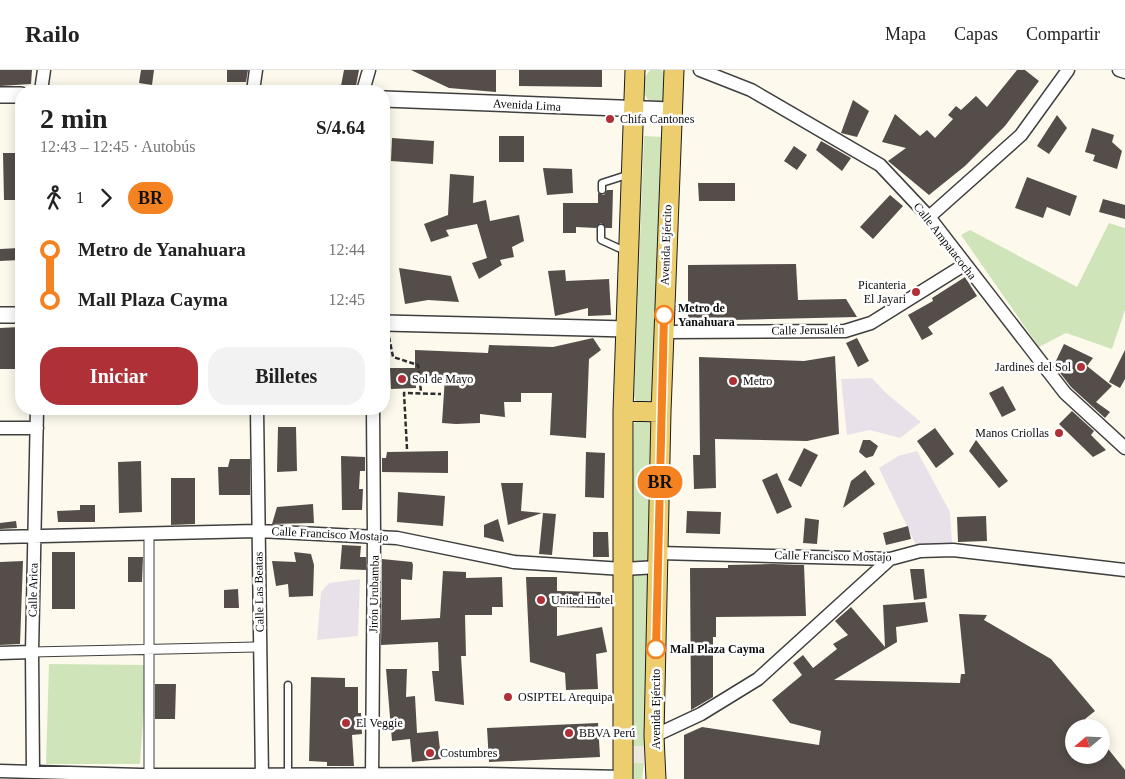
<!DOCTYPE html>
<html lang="es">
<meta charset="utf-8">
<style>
body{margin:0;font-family:"Times New Roman",serif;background:#f2f2f2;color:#222;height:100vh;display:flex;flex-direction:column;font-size:19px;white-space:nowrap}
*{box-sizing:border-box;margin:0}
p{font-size:16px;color:#767676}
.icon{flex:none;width:28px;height:28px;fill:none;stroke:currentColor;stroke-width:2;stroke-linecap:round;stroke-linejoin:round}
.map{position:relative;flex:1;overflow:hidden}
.side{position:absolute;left:15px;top:15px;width:375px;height:330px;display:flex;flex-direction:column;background:#fff;border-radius:20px;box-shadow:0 2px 12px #0003}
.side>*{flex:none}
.badge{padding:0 10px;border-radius:16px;font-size:18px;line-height:32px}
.needle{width:32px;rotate:251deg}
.fabs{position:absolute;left:1065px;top:649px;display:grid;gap:10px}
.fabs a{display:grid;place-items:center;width:45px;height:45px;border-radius:50%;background:#fff;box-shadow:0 2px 12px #0003;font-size:25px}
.map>.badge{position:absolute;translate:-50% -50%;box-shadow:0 0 0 2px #fff}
.legs{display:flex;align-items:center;gap:8px;height:55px;padding:0 25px;font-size:16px}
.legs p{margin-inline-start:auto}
.headline{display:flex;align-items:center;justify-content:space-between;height:85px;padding:0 25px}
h1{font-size:28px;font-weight:700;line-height:38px}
.primary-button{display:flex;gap:10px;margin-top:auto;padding:10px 25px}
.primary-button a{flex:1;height:58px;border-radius:20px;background:#af3137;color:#fff;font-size:20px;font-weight:700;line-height:58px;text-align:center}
.primary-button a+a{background:#f2f2f2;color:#222}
ul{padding:0 25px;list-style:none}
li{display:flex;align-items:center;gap:18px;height:50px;font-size:19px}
li i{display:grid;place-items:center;width:8px;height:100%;margin:0 6px;background:currentColor}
li i::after{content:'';width:12px;height:12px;margin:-6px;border:4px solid;border-radius:50%;background:#fff}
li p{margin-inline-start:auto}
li:first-child i{background:linear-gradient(#0000 50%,currentColor 0)}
li:last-child i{background:linear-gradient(currentColor 50%,#0000 0)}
header{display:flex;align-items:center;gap:30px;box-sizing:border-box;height:70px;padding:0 25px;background:#fff;border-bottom:1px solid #e0e0e0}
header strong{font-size:24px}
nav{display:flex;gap:28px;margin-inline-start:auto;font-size:18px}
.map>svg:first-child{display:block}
.industrial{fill:#e9e1ea}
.green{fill:#d0e4ba}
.plaza{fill:#ece8dd}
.building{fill:#544d49}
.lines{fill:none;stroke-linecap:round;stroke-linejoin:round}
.service-casing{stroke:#3f3f3f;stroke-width:9}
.pedestrian-casing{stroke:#3f3f3f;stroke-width:11}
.minor-casing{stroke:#3f3f3f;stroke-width:15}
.tertiary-casing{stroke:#3f3f3f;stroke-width:18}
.primary-casing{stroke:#1d1d1d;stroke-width:21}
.path{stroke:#2e2e2e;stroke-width:2.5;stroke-dasharray:5 2.5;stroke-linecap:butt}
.service{stroke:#fff;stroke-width:6}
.pedestrian{stroke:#fff;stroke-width:9}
.minor{stroke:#fff;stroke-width:12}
.tertiary{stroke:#fff;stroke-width:15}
.primary{stroke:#ecce6e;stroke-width:19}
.line-1-casing{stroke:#fff;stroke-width:11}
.line-1{stroke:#f58220;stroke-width:8}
.poi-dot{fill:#af3137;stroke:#fff;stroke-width:2}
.stop-1-dot{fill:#fff;stroke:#f58220;stroke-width:2.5}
.labels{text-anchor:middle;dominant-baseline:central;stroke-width:5;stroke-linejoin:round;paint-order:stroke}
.street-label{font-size:12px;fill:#0c0c0c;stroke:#fff}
.poi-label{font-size:12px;fill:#0c0c0c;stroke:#fff;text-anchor:start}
.stop-label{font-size:12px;font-weight:bold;fill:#0c0c0c;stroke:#fff;text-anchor:start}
</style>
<header>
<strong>Railo</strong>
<nav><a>Mapa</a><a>Capas</a><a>Compartir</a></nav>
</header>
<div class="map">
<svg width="1125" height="709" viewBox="0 0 1125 709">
<rect width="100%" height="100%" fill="#fdfaed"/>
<path class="industrial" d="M872,308l14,15 35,29 -21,16 -30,-8 -23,5 -6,-56z
M917,381l33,61 2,32 -36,1 -37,-77 19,-12z
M360,509l-2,57 -41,4 4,-48 8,-9z"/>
<path class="green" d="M650,0h11l6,5 -3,26 -5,3 -9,-2 -6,-8 1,-17z
M644,66l19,1 -10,265 -3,3 -13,-1 -3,-8z
M1109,153l16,5v82l-13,39 -46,-16 -27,14 -78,-112 9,-5 107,57z
M637,350h15v143h-20l2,-139z
M646,503l5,4 1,5 -8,164h-15l3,-166 3,-6z
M49,594l98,1 -7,99h-94z
M629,692l15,1 -2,16h-13z"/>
<path class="plaza" d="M629,676h15v17l-15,-1z"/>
<path class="building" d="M0,0h32l-1,14 -31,2z
M141,0h13l-2,15 -13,-2z
M227,0h21l-2,12h-19z
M344,0h15l-4,21h-15z
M411,0h85v22l-47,-4z
M519,0h83v17l-83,-1z
M1017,0h8l14,11 -34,45 -40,40 -36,29 -41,-34 18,-13 -24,-6 13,-28 25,22 7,-6 8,8 18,-19 -5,-4 8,-9 5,4 15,-14 11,11z
M853,30l16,11 -12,26 -16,-4z
M1057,45l10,13 -18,26 -12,-8z
M1092,58l22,7 -2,7 10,9 -5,18 -24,-8 2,-6 -10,-3z
M499,66h25v26h-25z
M392,68l42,3 -1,23 -42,-3z
M821,71l30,17 -9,13 -26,-21z
M794,76l13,9 -10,15 -13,-9z
M3,83h18v47h-17z
M543,98l29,1 1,24 -26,2z
M450,104l24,2 -1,27 13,-3 4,21 29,-6 5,26 -12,6 2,10 -14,3 2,5 -23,14 -7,-16 15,-5 -10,-34 -31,6 3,6 -18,6 -7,-18 24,-9z
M1027,107l50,19 -7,20 -23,-9 -4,11 -28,-10z
M698,113h37v18h-36z
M607,120h6l-1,38h-6l-5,-5 -5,5 -20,-1v6h-13v-30h35v-10l6,2z
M890,125l13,11 -30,33 -13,-12z
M1103,129l22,6v14l-26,-7z
M19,178v12l-19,1v-12z
M796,194l2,36 48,-1 11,18 -169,4v-56z
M399,198l52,8 8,26 -31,-2 -23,4z
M565,200l1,11 43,-2 2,36 -23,1v-8l-33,8 -7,-45z
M965,207l12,19 -49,31 5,7 -11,6 -14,-25 25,-14 -1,-3z
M20,257l1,42h-21v-41z
M593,268l8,12 -12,9 -3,79 -36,-3 2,-42h-31v9h-17l1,15 -25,-3v9l-24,1 -14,-1 3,-46 -29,-1v12l-25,1 -1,-21h25v-18l73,3 1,-8 64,2z
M857,268l12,23 -11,6 -12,-24z
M1064,274l29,14 -6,8 25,20 -16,16 14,10 -5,6 -34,-31 -17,-22z
M1125,280v29l-5,9 -11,-6z
M835,286l4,78 -32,7 -92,-2 1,49 -22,1 -1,-34h7l-1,-98 105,4z
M1003,316l13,24 -14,7 -13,-24z
M1072,341l22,20 -3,4 15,15 -13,7 -34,-33z
M278,357h18l1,44 -20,1z
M935,358l19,26 -18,14 -19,-27z
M863,370h7l8,6 -5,10 -7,2 -7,-6z
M976,370l32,41 -9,7 -30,-37z
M804,378l14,7 -17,32 -13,-7z
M448,381v22l-66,-1v-14h4l1,-6z
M586,382l19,1 -1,45 -19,-1z
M341,386l24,1v14h-5l-1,18h4l-1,21h-20z
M230,389h20v36h-31l-1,-28h10z
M141,391l1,51 -23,1 -1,-51z
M865,400l10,14 -32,24 8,-27z
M777,403l15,34 -15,7 -15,-34z
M171,408h24v46l-24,1z
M501,413h22l-2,28 21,2 -34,12z
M398,422l47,4 -2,30 -46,-4z
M313,434l1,19 -42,1 5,-17z
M80,435h15v17h-37l-1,-11 23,-1z
M687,441l34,1 -1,22 -34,-1z
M543,443l13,1 -4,41 -13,-1z
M986,446l1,25 -29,1 -1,-25z
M805,448l14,2 -2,24 -14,-1z
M498,449l6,23 -20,-5v-12z
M16,451l1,7 -17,1v-6z
M908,456l3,13 -25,6 -3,-12z
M593,462h15l1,25h-16z
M342,475l19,1 -1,11h6v13l-26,-1z
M52,482h23v57h-23z
M294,482l17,2 3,11 -1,31 -24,1 -1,-13 -12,2 -4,-25 24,1z
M128,487h15l-1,25h-14z
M382,489l30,3 1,3 -1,15 -11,-1v41l39,-2 3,-47 23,1v6l36,-1 1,30h-11v8h-27l1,41h-5l3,49 -29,-4 -3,-30h7l-1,-29 -57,3z
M23,491l-3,83 -20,1v-83z
M773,494l31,1 2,51 -90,1v20h-3v60l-22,13 -1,-142h38v-3z
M910,499h14l3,29 -13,2z
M526,507h31v14l44,1 -1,16 -43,-1v29l45,-9 5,25 -11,2 2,35 -32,1 -1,-17 -35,-11z
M238,519l1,19h-15v-18z
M925,532l3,20 -32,5 1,15 -63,38 126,3 1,-9h4l-6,-60 28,1 -3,5 67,39 44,52 -10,8 6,9h-17v27h27v-15l24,30v9h-441v-44l18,-8 117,18 2,-14 -31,-8 -18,-23 30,-25 -9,-12 10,-8 10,13 24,-19 -4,-5 15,-9 -13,-14 16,-14 34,40 -2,-42z
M386,599h21l-1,28 9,-1 2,37 21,-2 3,28 -29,3 -2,-23 -18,2z
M311,607l34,1v9h13v26h3l1,21 -10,1 2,31h-27v-4l-18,-1z
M155,614h21l-1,35h-20z
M598,653l2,34 -111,5 -2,-34z"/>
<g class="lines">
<g class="service-casing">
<path id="service" d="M602,120v-7l28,-9
M601,158v12l24,11
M288,615v91"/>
</g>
<g class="pedestrian-casing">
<path id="pedestrian" d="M149,463v242
M32,582l228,-5"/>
</g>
<g class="minor-casing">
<path id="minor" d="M700,0l51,20 129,75 49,52 136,176 60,55
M1119,0l6,2
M41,21l3,-21
M253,21l3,-21
M363,21l6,-21
M929,147l92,-82 47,-65
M664,262l181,-1 26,-8 93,-58
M257,339l5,370
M0,358h37
M0,467l259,-6 138,7 117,24 109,7 35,-2
M659,483l231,6 30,-8 33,-1 172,20
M0,583l32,-1
M654,666l47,-22 57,-35 132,-120
M0,701l140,4 345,-1 138,3
M33,702l-1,-120 5,-243
M372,709l2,-243 -1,-127"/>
</g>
<g class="tertiary-casing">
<path id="tertiary" d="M0,25h21
M384,29l287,11
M0,245h21
M384,253l243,6"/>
</g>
<g class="primary-casing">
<path id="primary" d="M623,341l38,1
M623,709v-368l12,-341
M656,709l-2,-43 7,-324 13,-342"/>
</g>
<path class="path" d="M389,267l4,20 25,8 3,27
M407,379l-3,-56 37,1"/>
<use href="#service" class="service"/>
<use href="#pedestrian" class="pedestrian"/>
<use href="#minor" class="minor"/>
<use href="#tertiary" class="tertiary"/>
<use href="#primary" class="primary"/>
</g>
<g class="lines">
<g class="line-1-casing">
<path id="line-1" d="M656,579l8,-334"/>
</g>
<use href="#line-1" class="line-1"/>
</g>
<g class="poi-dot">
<circle cx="610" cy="49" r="5"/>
<circle cx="916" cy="222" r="5"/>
<circle cx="1081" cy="297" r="5"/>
<circle cx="402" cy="309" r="5"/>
<circle cx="733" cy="311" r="5"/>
<circle cx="1059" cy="363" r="5"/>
<circle cx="541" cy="530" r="5"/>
<circle cx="508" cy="627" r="5"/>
<circle cx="346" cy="653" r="5"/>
<circle cx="569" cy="663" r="5"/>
<circle cx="430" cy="683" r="5"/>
</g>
<g class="stop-1-dot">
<circle cx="664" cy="245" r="9"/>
<circle cx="656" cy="579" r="9"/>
</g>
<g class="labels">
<g class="street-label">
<text transform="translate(527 35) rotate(3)">Avenida Lima</text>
<text transform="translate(945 171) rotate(52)">Calle Ampatacocha</text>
<text transform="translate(666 175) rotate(-88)">Avenida Ejército</text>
<text transform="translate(808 260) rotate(-1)">Calle Jerusalén</text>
<text transform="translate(330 464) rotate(3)">Calle Francisco Mostajo</text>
<text transform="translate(833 486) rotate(1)">Calle Francisco Mostajo</text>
<text transform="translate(33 520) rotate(-89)">Calle Arica</text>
<text transform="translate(259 522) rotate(-91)">Calle Las Beatas</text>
<text transform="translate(374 524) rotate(-89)">Jirón Urubamba</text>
<text transform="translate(656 639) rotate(-90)">Avenida Ejército</text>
</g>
<g class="poi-label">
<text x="620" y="49">Chifa Cantones</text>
<text x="906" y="215" text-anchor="end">Picanteria<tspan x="906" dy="14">El Jayari</tspan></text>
<text x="1071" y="297" text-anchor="end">Jardines del Sol</text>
<text x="412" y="309">Sol de Mayo</text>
<text x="743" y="311">Metro</text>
<text x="1049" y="363" text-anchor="end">Manos Criollas</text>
<text x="551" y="530">United Hotel</text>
<text x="518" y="627">OSIPTEL Arequipa</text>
<text x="356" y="653">El Veggie</text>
<text x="579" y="663">BBVA Perú</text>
<text x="440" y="683">Costumbres</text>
</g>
<g class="stop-label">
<text x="678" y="238">Metro de<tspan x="678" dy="14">Yanahuara</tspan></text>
<text x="670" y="579">Mall Plaza Cayma</text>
</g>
</g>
</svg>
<div class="fabs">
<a><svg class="needle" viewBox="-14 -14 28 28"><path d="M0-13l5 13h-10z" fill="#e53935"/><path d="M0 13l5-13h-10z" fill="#767676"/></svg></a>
</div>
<b class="badge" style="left:660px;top:412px;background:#f58220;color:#111">BR</b>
<section class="side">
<div class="headline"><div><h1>2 min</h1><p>12:43 – 12:45 · Autobús</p></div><b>S/4.64</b></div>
<div class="legs"><svg class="icon" aria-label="walk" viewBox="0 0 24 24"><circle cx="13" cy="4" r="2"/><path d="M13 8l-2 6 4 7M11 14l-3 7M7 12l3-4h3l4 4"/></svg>1<svg class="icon" aria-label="forward" viewBox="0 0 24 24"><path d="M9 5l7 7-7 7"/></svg><b class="badge" style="background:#f58220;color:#111">BR</b></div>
<ul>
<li><i style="color:#f58220"></i><b>Metro de Yanahuara</b><p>12:44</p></li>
<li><i style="color:#f58220"></i><b>Mall Plaza Cayma</b><p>12:45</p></li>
</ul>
<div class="primary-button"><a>Iniciar</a><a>Billetes</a></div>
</section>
</div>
